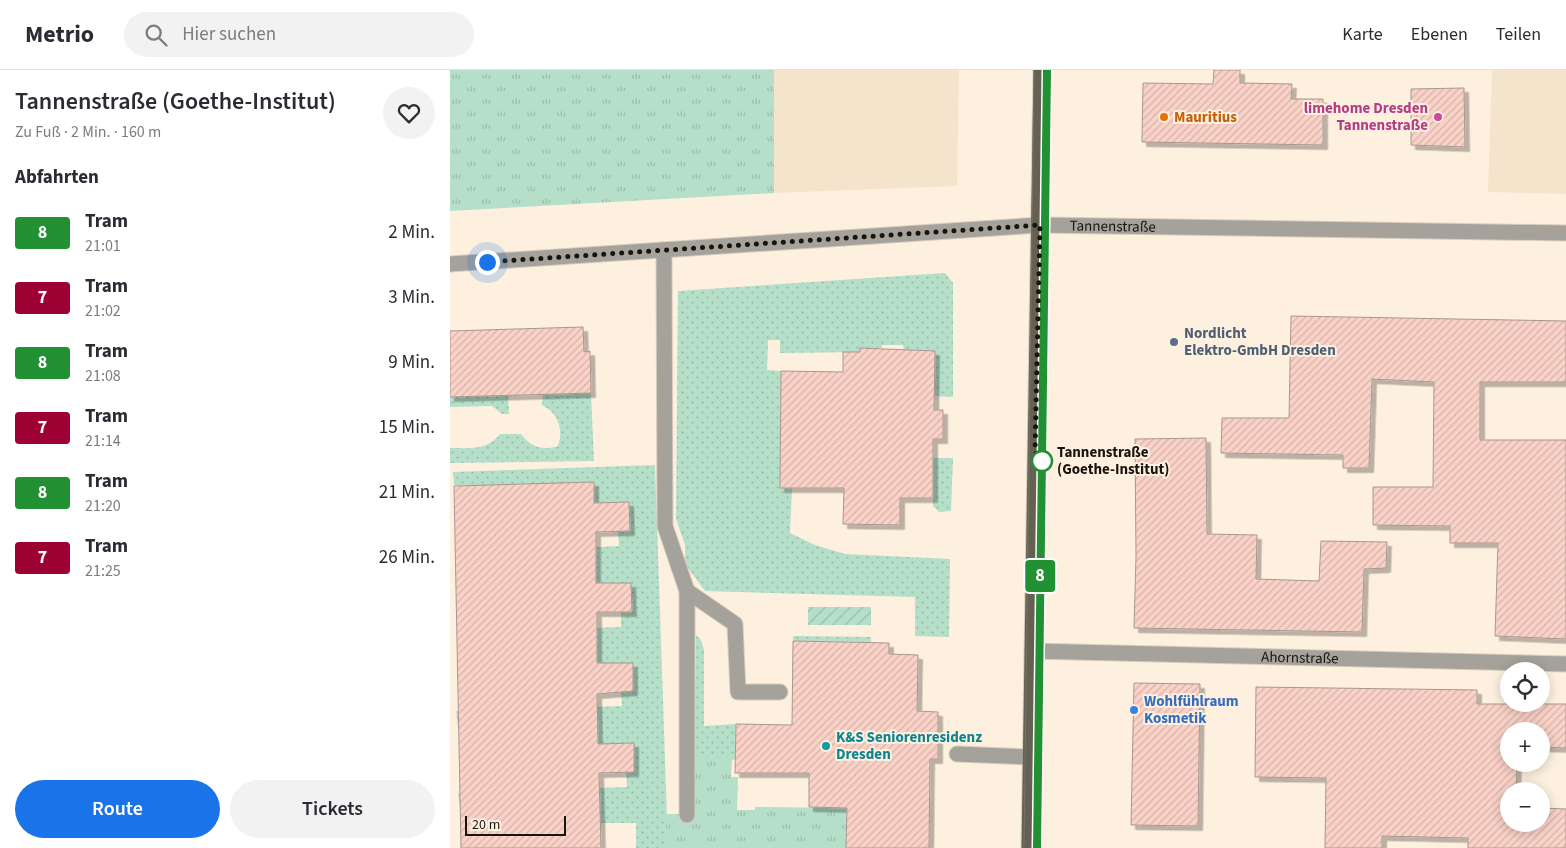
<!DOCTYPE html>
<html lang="de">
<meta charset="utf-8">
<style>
body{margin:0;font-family:"Source Sans 3",sans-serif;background:#f2f2f3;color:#2b2b33;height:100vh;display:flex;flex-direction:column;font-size:19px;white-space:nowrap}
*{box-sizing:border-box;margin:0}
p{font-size:16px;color:#7c7c81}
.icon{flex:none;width:28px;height:28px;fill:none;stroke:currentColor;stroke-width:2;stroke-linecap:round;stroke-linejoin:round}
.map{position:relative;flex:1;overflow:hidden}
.details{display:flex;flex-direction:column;background:#fff;width:450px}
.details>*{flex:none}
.badge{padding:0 10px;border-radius:4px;font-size:18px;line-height:32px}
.fabs{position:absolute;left:1050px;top:592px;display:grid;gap:10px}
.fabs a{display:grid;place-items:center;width:50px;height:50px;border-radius:50%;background:#fff;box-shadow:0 2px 12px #0003;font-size:25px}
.scale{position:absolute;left:15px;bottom:12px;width:101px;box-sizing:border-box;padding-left:5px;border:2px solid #18140e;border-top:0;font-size:14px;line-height:18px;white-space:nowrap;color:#18140e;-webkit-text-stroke:4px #fdf0df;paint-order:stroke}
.you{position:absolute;width:25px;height:25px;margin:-12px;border:4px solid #fff;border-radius:50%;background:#1a73e8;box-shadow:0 0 0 8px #1a73e833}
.map>.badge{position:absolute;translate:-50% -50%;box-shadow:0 0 0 2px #fff}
h2{padding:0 15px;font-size:19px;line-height:45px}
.round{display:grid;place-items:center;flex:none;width:52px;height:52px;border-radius:26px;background:#f2f2f3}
.head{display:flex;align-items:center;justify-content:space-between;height:85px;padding:0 15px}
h1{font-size:24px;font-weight:600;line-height:38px}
.primary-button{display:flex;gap:10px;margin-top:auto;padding:10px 15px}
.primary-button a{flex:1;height:58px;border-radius:30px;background:#1a73e8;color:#fff;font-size:20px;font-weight:600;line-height:58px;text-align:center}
.primary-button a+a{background:#f2f2f3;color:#2b2b33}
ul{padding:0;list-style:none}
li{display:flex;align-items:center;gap:15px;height:65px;padding:0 15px}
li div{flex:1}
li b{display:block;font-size:19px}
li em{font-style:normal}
li .badge{min-width:55px;font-weight:700;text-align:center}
header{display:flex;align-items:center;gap:30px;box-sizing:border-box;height:70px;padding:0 25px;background:#fff;border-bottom:1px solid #e1e1e2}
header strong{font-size:24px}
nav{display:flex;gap:28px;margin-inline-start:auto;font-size:18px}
.search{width:350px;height:45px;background:#f2f2f3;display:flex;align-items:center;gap:12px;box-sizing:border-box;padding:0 18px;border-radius:28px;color:#7c7c81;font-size:19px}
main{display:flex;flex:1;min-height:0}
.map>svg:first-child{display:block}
.built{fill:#f5e4cc}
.grass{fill:url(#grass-dots)}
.park{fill:url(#park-tufts)}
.garden{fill:url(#garden-furrows)}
.building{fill:url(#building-hatch);stroke:#ab9690;filter:url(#shadow)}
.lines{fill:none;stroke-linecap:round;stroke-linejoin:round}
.minor-casing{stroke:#d8cdbe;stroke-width:17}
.major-casing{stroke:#d8cdbe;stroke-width:17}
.minor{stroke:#a4a29a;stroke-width:15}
.major{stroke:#646153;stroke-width:15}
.tram{stroke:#787066;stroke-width:1}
.line-casing{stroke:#fff;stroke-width:11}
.line{stroke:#229133;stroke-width:8}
.walk{stroke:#18140e;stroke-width:5;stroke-dasharray:0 9}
.food-dot{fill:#e8710a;stroke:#fdf0df;stroke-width:2}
.hotel-dot{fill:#d1479c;stroke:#fdf0df;stroke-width:2}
.service-dot{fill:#5c6f8a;stroke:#fdf0df;stroke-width:2}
.stop-dot{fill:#fff;stroke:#229133;stroke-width:2.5}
.shop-dot{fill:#3f7fe0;stroke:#fdf0df;stroke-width:2}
.culture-dot{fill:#0f9aa8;stroke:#fdf0df;stroke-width:2}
.labels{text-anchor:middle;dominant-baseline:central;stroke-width:4;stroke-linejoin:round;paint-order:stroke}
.hotel-label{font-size:15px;font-weight:bold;fill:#b23c85;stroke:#fdf0df;text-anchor:end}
.food-label{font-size:15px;font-weight:bold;fill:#c56008;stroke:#fdf0df;text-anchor:start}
.street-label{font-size:15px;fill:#18140e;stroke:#fdf0df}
.service-label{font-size:15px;font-weight:bold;fill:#4e5e75;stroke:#fdf0df;text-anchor:start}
.stop-label{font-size:15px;font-weight:bold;fill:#18140e;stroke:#fdf0df;text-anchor:start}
.shop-label{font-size:15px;font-weight:bold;fill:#366cbe;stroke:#fdf0df;text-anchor:start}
.culture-label{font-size:15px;font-weight:bold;fill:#0d838f;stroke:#fdf0df;text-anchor:start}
</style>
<header>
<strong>Metrio</strong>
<div class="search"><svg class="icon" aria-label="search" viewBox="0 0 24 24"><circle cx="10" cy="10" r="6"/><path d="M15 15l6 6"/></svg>Hier suchen</div>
<nav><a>Karte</a><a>Ebenen</a><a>Teilen</a></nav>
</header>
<main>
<section class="details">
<div class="head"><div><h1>Tannenstraße (Goethe-Institut)</h1><p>Zu Fuß · 2 Min. · 160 m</p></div><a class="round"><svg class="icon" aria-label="heart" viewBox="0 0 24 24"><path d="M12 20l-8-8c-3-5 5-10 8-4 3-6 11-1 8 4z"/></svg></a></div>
<h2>Abfahrten</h2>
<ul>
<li><span class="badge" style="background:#229133;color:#fff">8</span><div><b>Tram</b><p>21:01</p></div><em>2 Min.</em></li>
<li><span class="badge" style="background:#9e0234;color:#fff">7</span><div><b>Tram</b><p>21:02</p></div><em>3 Min.</em></li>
<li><span class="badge" style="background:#229133;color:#fff">8</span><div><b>Tram</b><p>21:08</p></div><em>9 Min.</em></li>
<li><span class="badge" style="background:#9e0234;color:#fff">7</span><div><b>Tram</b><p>21:14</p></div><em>15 Min.</em></li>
<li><span class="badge" style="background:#229133;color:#fff">8</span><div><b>Tram</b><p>21:20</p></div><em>21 Min.</em></li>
<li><span class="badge" style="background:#9e0234;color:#fff">7</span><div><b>Tram</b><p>21:25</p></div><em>26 Min.</em></li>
</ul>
<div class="primary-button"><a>Route</a><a>Tickets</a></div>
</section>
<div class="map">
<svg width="1116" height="778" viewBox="0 0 1116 778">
<defs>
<pattern id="grass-dots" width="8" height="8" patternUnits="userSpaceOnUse" patternTransform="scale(1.25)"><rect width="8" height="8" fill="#b5dfc9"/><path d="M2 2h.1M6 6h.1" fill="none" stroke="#9bbeab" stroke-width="1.8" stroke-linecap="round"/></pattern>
<pattern id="park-tufts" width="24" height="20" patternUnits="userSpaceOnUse" patternTransform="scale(1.25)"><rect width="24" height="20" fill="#b5dfc9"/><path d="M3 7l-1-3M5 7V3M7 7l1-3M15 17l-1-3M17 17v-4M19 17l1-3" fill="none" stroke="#9bbeab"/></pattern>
<pattern id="garden-furrows" width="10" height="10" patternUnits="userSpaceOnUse" patternTransform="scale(1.25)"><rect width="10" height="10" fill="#b5dfc9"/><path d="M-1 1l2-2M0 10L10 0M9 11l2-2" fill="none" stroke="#9bbeab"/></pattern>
<pattern id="building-hatch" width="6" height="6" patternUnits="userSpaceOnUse" patternTransform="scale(1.25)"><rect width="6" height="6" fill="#fad2c7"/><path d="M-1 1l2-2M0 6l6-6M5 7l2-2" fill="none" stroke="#d6b3aa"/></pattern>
<filter id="shadow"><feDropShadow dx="4.5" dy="4.5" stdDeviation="0" flood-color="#0004"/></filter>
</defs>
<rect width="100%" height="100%" fill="#fdf0df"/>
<path class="built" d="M324,0h185l-2,116 -183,7z
M1042,0h74v124l-78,-2z"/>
<path class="grass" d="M495,203l8,10v114l-19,-1v-45l-30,-1 -1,-5h-21v3h-22v4l-80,1v-13h-12l-1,30 14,1 -1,116 12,1 -2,45 25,12 30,9 105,5 -1,78 -34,-1v-39l-210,-6 -20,-27v-19l-9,-26 2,-228z
M141,323l3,68 -144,2v-15c20,0 37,3 50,-14h21c10,13 21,17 37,12 6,-17 0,-33 -16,-41l1,-11z
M58,325l1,19h-7l-10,-8 -42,1v-10z
M483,388h20l-2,53 -12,1 -6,-6z
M205,395l13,383h-32v-25h-36v-20l-140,4 -2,-14 169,-6 -1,-15h8v-29l-36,1v-21l-140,4 -2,-16 166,-5 -1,-14 12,-1v-28h-36v-20l-140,3v-14l164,-5v-15l11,-1 -1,-28h-35v-20l-140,-9 163,-8 -1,-15h12l-1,-29 -35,1v-21h-23l1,21c-49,-26 -47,-26 -94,2l-1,-20h-23l-1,-13z
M246,565l5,5 3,10v76l32,-2 -1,33h-41z
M343,566l78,1v5l-78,-1z"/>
<path class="park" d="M0,0h324v123l-324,18z
M244,687h41v2l-3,1 -1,17h7l-1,33h18v-3l92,1 -1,40h-179l-1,-34h29z"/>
<path class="garden" d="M358,537h63v18h-63z"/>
<path class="building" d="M764,0h26v13l52,1 -1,15h32v46l-181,-3 1,-59 70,1z
M1014,18l1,59 -54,-2v-56z
M841,246l275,5v61h-86v58h86v199l-71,-3 3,-93h-48v-17l-77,-1v-38h60l1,-105 -62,-3 -3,89h-26v-13l-122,-2 1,-35h67z
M133,257l1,25 6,-1 1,42 -141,4v-66z
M410,278l75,3 -1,59h9v29h-10v59h-33v27l-57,-1 1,-36h-64l1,-117 62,1v-20h17z
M756,368l1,96 50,1 -1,44 63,2 2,-40 66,1 -1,26 -22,1 -2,63 -228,-4 2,-72 -1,-117z
M144,412v21l35,-1 1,29 -34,1v51h35l1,29h-35v51h36v28l-36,3 1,50 36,-1v29l-35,1 2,75h-140l-7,-362z
M343,571l96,2v11l29,1 -1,56 21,1v47h-8l-1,89h-83l1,-40 -38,-1v-34h-74l1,-49 56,1z
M684,613l66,1 -2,142 -67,-1z
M806,617l221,3v14h89v44l-25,-1v-16h-32v33h8l-1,27h-7v33h32v-16l25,1v39h-98v-10l-86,-2v12h-57l1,-70 -71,-1z"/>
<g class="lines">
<g class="minor-casing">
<g id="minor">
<path d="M214,180l1,276 22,65 48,33 3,68h42"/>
<path id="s1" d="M0,194l590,-39 526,8"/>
<path d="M237,521v224"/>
<path id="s2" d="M582,581l534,13"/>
<path d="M507,684l73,3"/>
</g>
</g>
<g class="major-casing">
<path id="major" d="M579,778l12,-778"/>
</g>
<use href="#minor" class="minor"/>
<use href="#major" class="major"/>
<path class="tram" d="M574,778l10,-778
M587,778l10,-778"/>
</g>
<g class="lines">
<g class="line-casing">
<path id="line" d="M587,778l10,-778"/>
</g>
<use href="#line" class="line"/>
<path class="walk" d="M37,192l553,-37 -5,227 7,9"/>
</g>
<circle class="food-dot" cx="714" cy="47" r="5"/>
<circle class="hotel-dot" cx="988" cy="47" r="5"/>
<circle class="service-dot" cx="724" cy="272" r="5"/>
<circle class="stop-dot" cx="592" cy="391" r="10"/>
<circle class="shop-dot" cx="684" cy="640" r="5"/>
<circle class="culture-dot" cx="376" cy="676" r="5"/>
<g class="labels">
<g class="hotel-label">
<text x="978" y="38">limehome Dresden<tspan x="978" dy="17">Tannenstraße</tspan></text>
</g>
<g class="food-label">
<text x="724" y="47">Mauritius</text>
</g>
<g class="street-label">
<text stroke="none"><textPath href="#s1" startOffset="664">Tannenstraße</textPath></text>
<text stroke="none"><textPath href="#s2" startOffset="268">Ahornstraße</textPath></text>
</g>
<g class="service-label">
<text x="734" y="263">Nordlicht<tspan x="734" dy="17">Elektro-GmbH Dresden</tspan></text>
</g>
<g class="stop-label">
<text x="607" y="382">Tannenstraße<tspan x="607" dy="17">(Goethe-Institut)</tspan></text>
</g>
<g class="shop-label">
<text x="694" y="631">Wohlfühlraum<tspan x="694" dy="17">Kosmetik</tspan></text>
</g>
<g class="culture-label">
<text x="386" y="667">K&amp;S Seniorenresidenz<tspan x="386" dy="17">Dresden</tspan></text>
</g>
</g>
</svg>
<div class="fabs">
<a><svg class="icon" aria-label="locate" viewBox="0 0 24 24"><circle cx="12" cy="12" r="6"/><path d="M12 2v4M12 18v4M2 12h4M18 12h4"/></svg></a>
<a>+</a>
<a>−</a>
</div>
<div class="scale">20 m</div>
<div class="you" style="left:37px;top:192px"></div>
<b class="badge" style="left:590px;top:506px;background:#229133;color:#fff">8</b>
</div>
</main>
